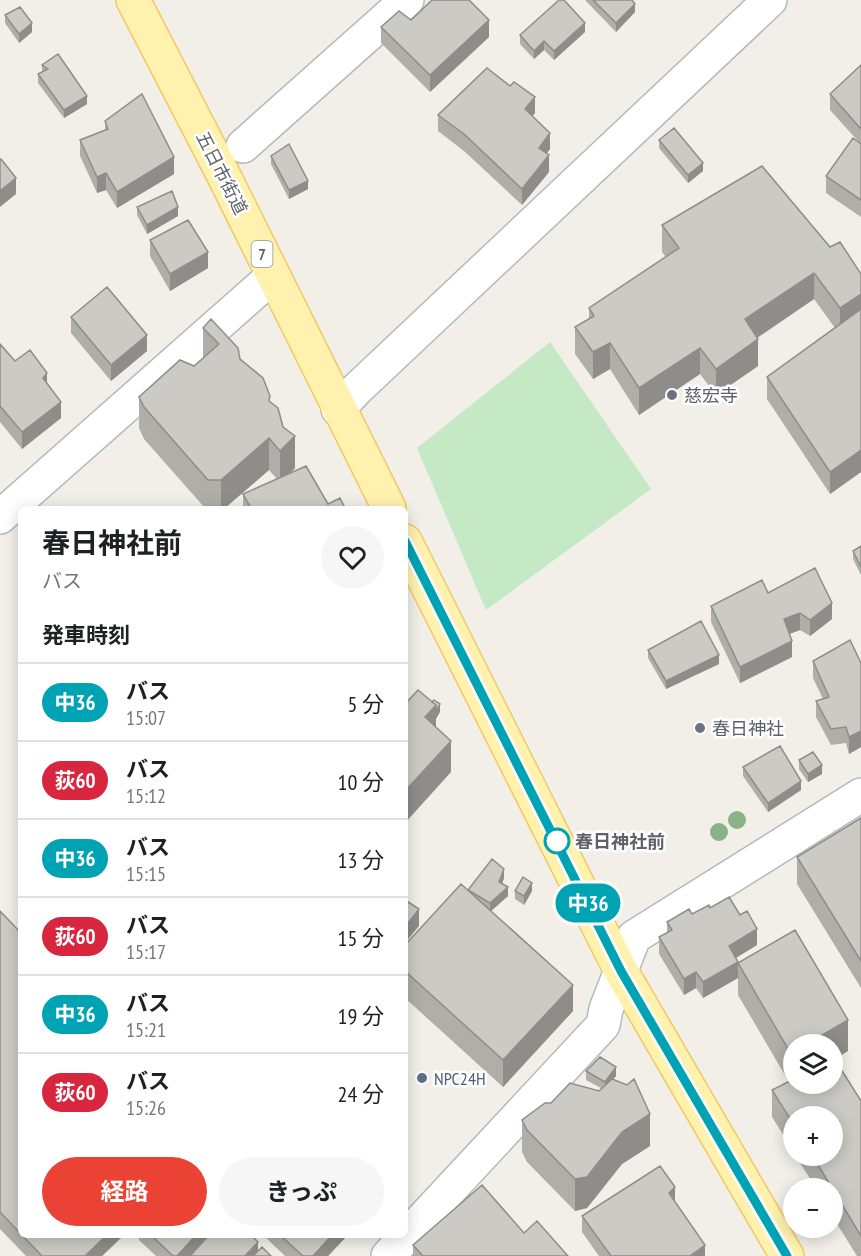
<!DOCTYPE html>
<html lang="ja">
<meta charset="utf-8">
<style>
body{margin:0;font-family:"PT Sans Narrow","Noto Sans JP",sans-serif;background:#f6f6f6;color:#202124;height:100vh;display:flex;flex-direction:column;font-size:22px;white-space:nowrap}
*{box-sizing:border-box;margin:0}
p{font-size:20px;color:#757577}
.icon{flex:none;width:33px;height:33px;fill:none;stroke:currentColor;stroke-width:2;stroke-linecap:round;stroke-linejoin:round}
.map{position:relative;flex:1;overflow:hidden}
.details{position:absolute;left:18px;top:506px;width:390px;height:732px;display:flex;flex-direction:column;background:#fff;border-radius:9px;box-shadow:0 3px 15px #0003}
.details>*{flex:none}
.badge{padding:0 12px;border-radius:20px;font-size:21px;line-height:39px}
.tools{position:absolute;left:783px;top:1034px;display:grid;gap:12px}
.tools a{display:grid;place-items:center;width:60px;height:60px;border-radius:50%;background:#fff;box-shadow:0 3px 15px #0003;font-size:30px}
.map>.badge{position:absolute;translate:-50% -50%;box-shadow:0 0 0 3px #fff}
h2{padding:0 24px;font-size:22px;line-height:54px}
.round{display:grid;place-items:center;flex:none;width:63px;height:63px;border-radius:32px;background:#f6f6f6}
.head{display:flex;align-items:center;justify-content:space-between;height:102px;padding:0 24px}
h1{font-size:28px;font-weight:700;line-height:45px}
.action{display:flex;gap:12px;margin-top:auto;padding:12px 24px}
.action a{flex:1;height:69px;border-radius:36px;background:#ea4335;color:#fff;font-size:24px;font-weight:700;line-height:69px;text-align:center}
.action a+a{background:#f6f6f6;color:#202124}
ul{padding:0;list-style:none}
li{display:flex;align-items:center;gap:18px;height:78px;padding:0 24px;border-top:2px solid #e0e0e0}
li div{flex:1}
li b{display:block;font-size:22px}
li em{font-style:normal}
li .badge{min-width:66px;font-weight:700;text-align:center}
.map>svg:first-child{display:block}
.green{fill:#c5e8c5}
.lines{fill:none;stroke-linecap:round;stroke-linejoin:round}
.minor-casing{stroke:#b5b8bc;stroke-width:36}
.major-casing{stroke:#f2c960;stroke-width:36}
.minor{stroke:#fff;stroke-width:33}
.major{stroke:#fff2af;stroke-width:33}
.tree{fill:#89b387}
.wall{fill:#afaea9}
.shaded-wall{fill:#8f8d8a}
.building{fill:#cccac5;stroke:#8f8d8a;stroke-width:1.5}
.line-casing{stroke:#fff;stroke-width:14}
.line{stroke:#00a3b4;stroke-width:9}
.worship-dot{fill:#6b7280;stroke:#fff;stroke-width:2}
.stop-dot{fill:#fff;stroke:#00a3b4;stroke-width:3}
.service-dot{fill:#5c6f8a;stroke:#fff;stroke-width:2}
.labels{text-anchor:middle;dominant-baseline:central;stroke-width:5;stroke-linejoin:round;paint-order:stroke}
.shield{fill:#fff;stroke:#8f9295;stroke-width:1.5}
.shield-label{font-size:16px;font-weight:bold;fill:#5f6368}
.street-label{font-size:18px;fill:#5f6368;stroke:#fff}
.worship-label{font-size:18px;fill:#5b616d;stroke:#fff;text-anchor:start}
.stop-label{font-size:18px;font-weight:bold;fill:#5f6368;stroke:#fff;text-anchor:start}
.service-label{font-size:18px;fill:#4e5e75;stroke:#fff;text-anchor:start}
</style>
<div class="map">
<svg width="861" height="1256" viewBox="0 0 861 1256">
<rect width="100%" height="100%" fill="#f1efe8"/>
<path class="green" d="M550,342l101,147 -165,121 -69,-162z"/>
<g class="lines">
<g class="minor-casing">
<path id="minor" d="M243,146l164,-146
M338,409l19,-20 413,-389
M0,517l273,-241
M388,1256l215,-231 3,-16 28,-72 227,-142"/>
</g>
<g class="major-casing">
<path id="major" d="M133,0l91,176 165,332
M405,541l216,430 166,285"/>
</g>
<use href="#minor" class="minor"/>
<use href="#major" class="major"/>
</g>
<g class="tree">
<circle cx="737" cy="820" r="9"/>
<circle cx="719" cy="832" r="9"/>
</g>
<path class="wall" d="M585,0h47l3,12 -19,20z
M5,15l27,17 -13,11 -14,-20z
M411,20l78,17 -59,55 -49,-49v-16z
M585,32l-31,28 -10,-10 -10,9 -14,-15v-9z
M58,54l29,50 -23,14 -26,-35v-9l4,-2v-7z
M861,65v152l-35,-24v-17l32,-35 -28,-31v-16z
M535,113l-3,3 18,33 -4,4 3,19 -27,33 -58,-54 -26,-20v-16z
M105,121l69,53 -57,34 -11,-18 -9,3 -17,-37v-16l25,-10z
M659,140l44,31 -15,12 -29,-35z
M271,156l37,33 -19,10 -18,-35z
M137,207l41,9 -31,18 -10,-19z
M662,225l168,22 31,27v198l-31,22 -63,-95v-22l68,-49 -21,-29 -57,39 1,28 -42,29 -16,-21 -61,41 -29,-46 -17,10 -18,-25v-27l14,-8v-11l77,-51 -4,-5z
M150,240l58,28 -38,23 -20,-35z
M71,317l76,34 -36,30 -40,-48z
M203,328l37,31 30,44 25,65 -5,5 38,31 17,4h-102v-14l34,-15 -8,-9 -44,38h-20l-61,-69 -5,-11v-31l55,-31 9,-7z
M0,344l15,17 32,22 14,35 -39,31 -22,-27z
M861,546v29l-8,-16v-8z
M768,593l64,26 -22,17 -10,-6 -11,4 3,23 -52,26 -29,-61v-16z
M648,650l71,14 -53,25 -18,-31z
M813,661l48,2v84l-12,7 -3,-11 -15,2 -15,-28v-16l7,-2 -10,-21z
M799,760l23,14 -14,8 -9,-13z
M743,767l58,23 -33,22 -25,-36z
M861,818v170l-64,-104v-27z
M504,878l-2,6 6,12 -17,15 82,100 -70,76 -98,-89v-53l63,-55z
M515,891h17l-8,14 -9,-6z
M710,908l47,37 -21,13 2,5 110,88 -13,8 26,42v155h-4l-25,-40v-28h-16l-21,-33h37l-38,-39v36l-22,-35v-27l17,-8 -51,-87v-17l-35,20 -7,-10 -12,7 -25,-41v-17l8,-4v-11l25,-8z
M0,911l21,323h104l-23,22h-76l-26,-27z
M586,1071l30,5 -3,3 37,67 -28,18 -35,44 -12,3 -48,-49 -5,-10v-32l29,-17 48,-12 2,-3 -15,-8z
M582,1216l123,40h-106l-17,-24z
M524,1233l44,23h-155v-11z
M139,1234h111l8,17 13,5h-115l-17,-16z
M262,1234h83v4l-17,18h-43z"/>
<path class="shaded-wall" d="M635,4v8l-19,20v-9z
M489,20v17l-59,55v-17z
M32,23v9l-13,11v-9z
M585,23v9l-31,28v-9z
M544,41v9l-10,9v-8z
M87,96v8l-23,14v-8z
M535,97v16l-10,12v-16z
M550,133v16l-11,15v-16z
M549,155v17l-27,33v-16z
M174,157v17l-57,34v-16z
M703,163v8l-15,12v-8z
M106,173v17l-9,3v-16z
M16,178v16l-16,13v-16z
M308,181v8l-19,10v-9z
M178,207v9l-31,18v-9z
M208,252v16l-38,23v-17z
M814,273v26l-69,47v-27z
M861,294v27l-21,13v-26z
M147,335v16l-36,30v-16z
M758,339v27l-42,29v-26z
M610,343v26l-17,10v-27z
M700,348v26l-61,41v-27z
M47,373v16l-4,-11z
M61,402v16l-39,31v-17z
M295,436v32l-15,15v-32z
M269,438v32l-44,38h-4v-28z
M861,450v22l-31,22v-22z
M832,603v16l-22,17v-16z
M800,613v17l-16,6v-17z
M792,641v16l-52,26v-16z
M719,655v9l-53,25v-8z
M440,704v8l-4,7v18l-11,-20 11,-12z
M861,731v16l-12,7v-17z
M451,741v31l-46,51v-32z
M822,765v9l-14,8v-8z
M801,781v9l-33,22v-9z
M504,869v9l-5,13v-9z
M532,883v8l-8,14v-9z
M508,887v9l-18,16v-9z
M419,909v17l-14,17v-16z
M757,929v16l-28,17v-16z
M738,962v16l-35,20v-16z
M696,972v16l-12,7v-16z
M573,985v26l-70,76v-27z
M848,1020v31l-16,9v-16h-25z
M794,1052v31l-3,2v-31z
M616,1067v9l-11,14v-8z
M650,1114v32l-28,18 -35,44 -12,3v-32l47,-47z
M675,1187v16l-6,-10z
M108,1234h17l-23,22h-17z
M197,1234h15l-20,22h-15z
M333,1234h12v4l-17,18h-15z
M258,1242v14h-13z
M705,1245v11h-15z"/>
<path class="building" d="M432,0h37l20,20 -59,55 -49,-48 18,-16 12,9z
M559,0h5l21,23 -31,28 -10,-10 -10,10 -14,-16z
M593,0h39l3,4 -19,19z
M20,7l12,16 -13,11 -14,-19z
M58,54l29,42 -23,14 -26,-36 10,-5 -6,-4z
M861,65v64l-31,-35z
M487,68l23,18 4,-4 21,15 -10,12 25,24 -11,15 10,7 -27,34 -58,-55 -26,-19z
M142,94l32,63 -57,35 -11,-19 -9,4 -17,-37 28,-11 -3,-8z
M674,128l29,35 -15,12 -29,-35z
M853,138l8,6v56l-35,-24z
M289,144l19,37 -19,9 -18,-34z
M1,159l15,19 -16,13v-31z
M762,166l68,81 10,-5 21,32v20l-21,14 -26,-35 -69,46 13,20 -42,30 -16,-21 -61,40 -29,-45 -17,9 -18,-25 19,-11 -5,-8 90,-60 -17,-23z
M172,191l6,16 -31,18 -10,-18z
M188,220l20,32 -38,22 -20,-34z
M107,287l40,48 -36,30 -40,-48z
M861,309v141l-31,22 -63,-95z
M211,319l27,29 2,11 23,19 7,18 -1,5 9,7 5,19 12,9 -15,15 -11,-13 -48,42h-13l-64,-73 -5,-10 41,-37 14,6 25,-22 -16,-16z
M0,344l15,17 15,-11 17,23 -4,5 18,24 -39,30 -22,-26z
M306,466l22,38 12,-6 5,10h-94l-8,-14z
M861,546v21l-8,-16z
M815,568l17,35 -22,17 -10,-7 -16,6 8,22 -52,26 -29,-61 51,-26 6,13z
M701,621l18,34 -53,26 -18,-31z
M850,640l11,23v68l-12,6 -3,-10 -15,2 -15,-28 13,-4 -16,-36z
M418,690l18,15 -11,12 26,24 -46,50v-87z
M434,700l6,4 -4,7v-6l-4,-3z
M780,746l21,35 -33,22 -25,-36z
M813,752l9,13 -14,9 -9,-14z
M861,818v143l-64,-104z
M492,859l12,10 -5,13 9,5 -18,16 -22,-13z
M523,877l9,6 -8,13 -9,-5z
M461,884l112,101 -70,75 -98,-89v-26z
M729,897l11,18 7,-4 10,18 -28,17 9,16 -35,20 -7,-10 -12,7 -25,-42 13,-7 -5,-8 22,-13 3,5 17,-9 1,3z
M405,900l14,9 -14,18z
M0,911l21,22v301l-21,-22z
M795,930l53,90 -41,24h-13v8l-3,2 -53,-91z
M600,1057l16,10 -11,15 -19,-11z
M832,1058h2l27,43v135l-49,-81h20v-39h-38v9l-22,-35 22,-11v4h38z
M612,1079l15,6 7,-6 16,35 -28,18 -35,45 -12,2 -48,-49 -5,-10 23,-17h6l19,-20 29,8z
M660,1166l15,21 -6,6 36,52 -15,11h-79l-29,-40z
M482,1185l42,48 13,-12 31,35h-145l-10,-11z
M21,1234h87l-23,22h-43z
M150,1234h47l-20,22h-4z
M210,1234h40l8,8 -13,14h-53l-1,-1z
M279,1234h54l-20,22h-10z
M262,1247l9,9h-18z"/>
<g class="lines">
<g class="line-casing">
<path id="line" d="M405,541l216,430 166,285"/>
</g>
<use href="#line" class="line"/>
</g>
<g class="worship-dot">
<circle cx="672" cy="395" r="6"/>
<circle cx="700" cy="728" r="6"/>
</g>
<circle class="stop-dot" cx="557" cy="841" r="12"/>
<circle class="service-dot" cx="422" cy="1078" r="6"/>
<g class="labels">
<rect class="shield" x="251.5" y="241" width="21" height="26" rx="4.5"/>
<g class="shield-label">
<text x="262" y="254">7</text>
</g>
<g class="street-label">
<text transform="translate(222 173) rotate(63)">五日市街道</text>
</g>
<g class="worship-label">
<text x="684" y="395">慈宏寺</text>
<text x="712" y="728">春日神社</text>
</g>
<g class="stop-label">
<text x="575" y="841">春日神社前</text>
</g>
<g class="service-label">
<text x="434" y="1078">NPC24H</text>
</g>
</g>
</svg>
<div class="tools">
<a><svg class="icon" aria-label="layers" viewBox="0 0 24 24"><path d="M12 4l9 5-9 5-9-5zM3 14l9 5 9-5"/></svg></a>
<a>+</a>
<a>−</a>
</div>
<b class="badge" style="left:588px;top:903px;background:#00a3b4;color:#fff">中36</b>
<section class="details">
<div class="head"><div><h1>春日神社前</h1><p>バス</p></div><a class="round"><svg class="icon" aria-label="heart" viewBox="0 0 24 24"><path d="M12 20l-8-8c-3-5 5-10 8-4 3-6 11-1 8 4z"/></svg></a></div>
<h2>発車時刻</h2>
<ul>
<li><span class="badge" style="background:#00a3b4;color:#fff">中36</span><div><b>バス</b><p>15:07</p></div><em>5 分</em></li>
<li><span class="badge" style="background:#d7263d;color:#fff">荻60</span><div><b>バス</b><p>15:12</p></div><em>10 分</em></li>
<li><span class="badge" style="background:#00a3b4;color:#fff">中36</span><div><b>バス</b><p>15:15</p></div><em>13 分</em></li>
<li><span class="badge" style="background:#d7263d;color:#fff">荻60</span><div><b>バス</b><p>15:17</p></div><em>15 分</em></li>
<li><span class="badge" style="background:#00a3b4;color:#fff">中36</span><div><b>バス</b><p>15:21</p></div><em>19 分</em></li>
<li><span class="badge" style="background:#d7263d;color:#fff">荻60</span><div><b>バス</b><p>15:26</p></div><em>24 分</em></li>
</ul>
<div class="action"><a>経路</a><a>きっぷ</a></div>
</section>
</div>
